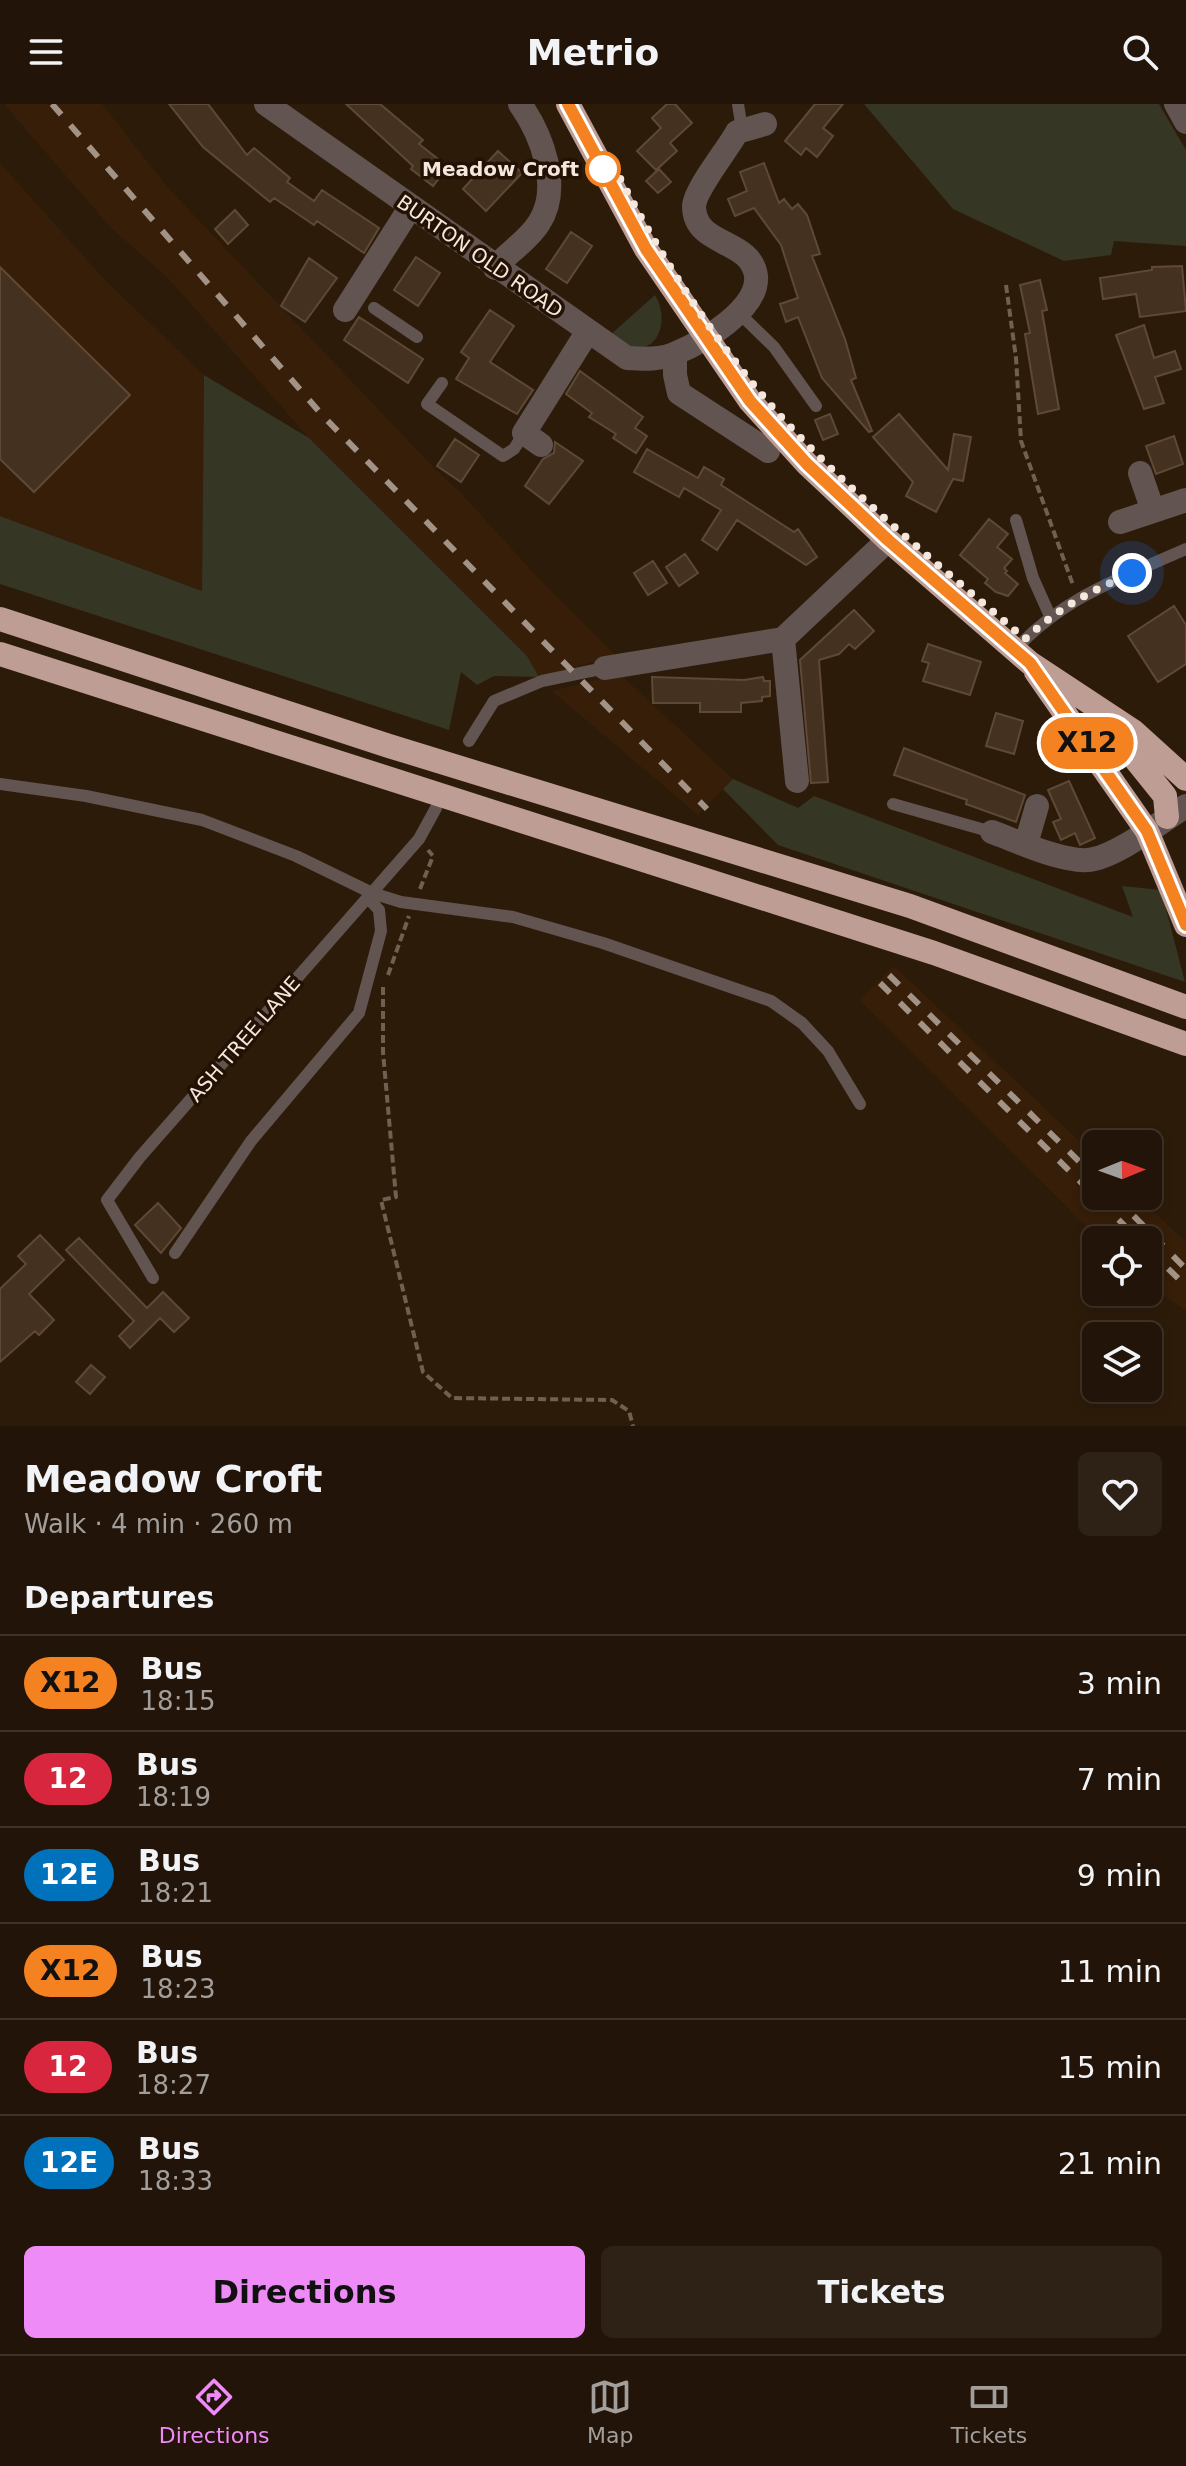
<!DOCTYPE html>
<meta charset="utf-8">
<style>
body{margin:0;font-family:"DejaVu Sans",sans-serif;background:#2e2116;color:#f1f3f6;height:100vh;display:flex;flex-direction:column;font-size:30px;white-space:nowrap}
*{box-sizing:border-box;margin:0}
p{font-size:26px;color:#a29e9c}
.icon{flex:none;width:44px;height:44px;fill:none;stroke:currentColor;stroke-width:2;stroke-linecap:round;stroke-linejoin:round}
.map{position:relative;height:1322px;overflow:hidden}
.details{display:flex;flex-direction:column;background:#221408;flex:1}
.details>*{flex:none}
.badge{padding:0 16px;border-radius:26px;font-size:28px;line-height:52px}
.needle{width:52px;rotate:89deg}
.tools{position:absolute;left:1082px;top:1026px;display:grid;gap:16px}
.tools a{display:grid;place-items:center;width:80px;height:80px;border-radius:12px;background:#221408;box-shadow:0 4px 12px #0003,0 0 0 2px #3f3329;font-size:40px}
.you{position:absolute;width:40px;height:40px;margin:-20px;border:6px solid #fff;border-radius:50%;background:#1a73e8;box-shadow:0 0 0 12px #1a73e833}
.map>.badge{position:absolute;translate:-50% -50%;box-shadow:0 0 0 4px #fff}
h2{padding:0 24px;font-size:30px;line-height:72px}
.round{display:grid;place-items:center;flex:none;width:84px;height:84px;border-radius:12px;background:#2e2116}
.head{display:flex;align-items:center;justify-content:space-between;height:136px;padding:0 24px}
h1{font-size:38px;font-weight:700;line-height:60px}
.button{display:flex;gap:16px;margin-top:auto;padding:16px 24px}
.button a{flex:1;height:92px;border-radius:12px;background:#ef8bf7;color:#111;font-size:32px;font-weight:700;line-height:92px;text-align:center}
.button a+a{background:#2e2116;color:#f1f3f6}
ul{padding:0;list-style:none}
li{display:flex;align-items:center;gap:24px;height:96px;padding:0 24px;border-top:2px solid #3f3329}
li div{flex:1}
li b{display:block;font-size:30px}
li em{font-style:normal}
li .badge{min-width:88px;font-weight:700;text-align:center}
header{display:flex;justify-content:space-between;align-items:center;height:104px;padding:0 24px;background:#221408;font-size:36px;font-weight:700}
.dock{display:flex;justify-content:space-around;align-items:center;height:112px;border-top:2px solid #3f3329;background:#221408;font-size:22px;color:#a29e9c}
.dock a{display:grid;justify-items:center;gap:4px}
.dock .on{color:#ef8bf7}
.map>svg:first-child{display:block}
.built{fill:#361e08}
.green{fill:#353624}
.building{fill:#453120;stroke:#5e4937;stroke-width:2}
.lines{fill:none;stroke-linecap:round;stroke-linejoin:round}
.path{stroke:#706052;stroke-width:4;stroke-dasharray:8 4;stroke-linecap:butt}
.lane{stroke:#615451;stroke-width:12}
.street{stroke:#615451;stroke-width:24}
.highway{stroke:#be9d95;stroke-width:24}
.rail{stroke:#a29386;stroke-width:6;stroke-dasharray:14 14;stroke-linecap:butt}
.line-casing{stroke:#fff;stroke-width:18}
.line{stroke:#f58220;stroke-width:12}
.walk{stroke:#f4e7dd;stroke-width:8;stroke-dasharray:0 14.4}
.stop-dot{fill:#fff;stroke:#f58220;stroke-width:4}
.labels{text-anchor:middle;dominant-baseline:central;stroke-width:7;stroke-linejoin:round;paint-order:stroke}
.stop-label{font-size:20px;font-weight:bold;fill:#f4e7dd;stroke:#231103;text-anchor:end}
.street-label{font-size:20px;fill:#f4e7dd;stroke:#231103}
</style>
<header><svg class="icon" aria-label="menu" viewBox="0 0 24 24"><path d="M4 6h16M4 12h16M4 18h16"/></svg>Metrio<svg class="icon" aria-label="search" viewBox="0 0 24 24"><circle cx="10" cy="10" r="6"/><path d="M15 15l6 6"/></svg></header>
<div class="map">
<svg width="1186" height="1322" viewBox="0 0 1186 1322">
<rect width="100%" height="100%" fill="#2d1b0a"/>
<path class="built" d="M4,0h98l67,85 269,283 23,21 81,89 74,74 -77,21 -12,-21 -218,-218 -141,-160 -57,-50z
M0,59l105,117 99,95 -2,216 -202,-75z
M620,570l113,105 -35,36 -146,-124z
M894,862l202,191v39h41l49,46v69l-38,-26v-45h-48l-241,-240z"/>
<path class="green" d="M864,0h295l27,46v96l-72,-5 -3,14 -47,6 -111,-52z
M655,191c15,24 4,62 -29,52 -6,-2 -12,-8 -17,-11z
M204,271l105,63 218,218 12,21 -45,-1 -17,9 -16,-13 -12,58 -449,-146v-68l202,75z
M733,675l65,29 16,-12 319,121 -11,-31 39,4 24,92 -407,-137 -55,-56z"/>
<path class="building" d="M169,0h39l39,51 7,-7 36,30 -3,4 27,19 8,-11 57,38 -15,25 -47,-32 -3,4 -40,-27 -4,4 -67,-55z
M346,0h34l43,36 -4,4 29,23 -15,19 -22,-17 2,-3z
M667,0h8l17,19 -22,20 7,8 -21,19 -19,-19 24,-23 -9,-10z
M815,0h28l-20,24 10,8 -16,21 -11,-9 -5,7 -16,-14z
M498,47l24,22 -36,38 -23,-22z
M764,59l15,40 5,-4 8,10 6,-5 9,11 13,39 -8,2 33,83 11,39 -5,2 21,51 -3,1 -47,-54 -24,-61 -12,5 -6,-18 18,-6 -17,-53 -27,-37 -19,8 -7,-17 19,-8 -7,-19z
M659,65l12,13 -13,11 -12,-12z
M235,106l13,15 -20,19 -13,-15z
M571,128l21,14 -25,37 -21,-14z
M416,153l24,16 -22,33 -24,-16z
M309,154l28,20 -32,44 -24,-16z
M1182,162l4,45 -46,6 -4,-23 -33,5 -3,-21 52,-8v-3z
M0,163l130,128 -96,97 -34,-33z
M1040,176l7,30 -5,1 17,98 -21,5 -13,-80 5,-1 -10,-48z
M490,206l24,16 -24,36 43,28 -16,24 -61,-35 13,-21 -8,-6z
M359,213l64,42 -15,24 -64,-43z
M1144,221l10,33 21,-7 6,18 -26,8 9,26 -20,6 -28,-74z
M580,267l63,46 -8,11 12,8 -11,17 -23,-15 3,-4 -27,-17 3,-4 -26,-19z
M830,310l8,20 -15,6 -8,-20z
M899,310l49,56 6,-36 17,3 -8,44 -10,-2 -17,33 -30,-16 7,-14 -40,-45z
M1174,332l9,28 -27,10 -10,-28z
M455,335l24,16 -18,27 -24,-16z
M555,338l28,19 -34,43 -24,-18 18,-27 11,-6z
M647,345l51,29 6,-11 20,12 -3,6 73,47 4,-3 19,28 -11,8 -69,-45 -20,30 -15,-10 19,-30 -37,-22 -5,9 -45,-25z
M989,415l19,15 -11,13 15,12 -8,9 3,3 -2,2 13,11 -10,12 -12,-4 -11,-9 3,-4 -28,-24z
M685,450l13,19 -19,13 -13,-19z
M653,457l14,22 -19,12 -14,-22z
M1174,502l12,19v39l-28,18 -30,-46z
M854,506l20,21 -19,18 -6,-5 -10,10 -20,6 9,122 -17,1 -11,-123z
M928,540l53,18 -11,33 -47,-14 6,-18 -7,-2z
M652,573l92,3 19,-3 1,4h6v15l-8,1v4l-21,2v9h-41v-9h-47z
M996,609l27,8 -9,33 -28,-8z
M904,644l121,47 -9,27 -50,-18 1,-4 -73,-25z
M1069,677l26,57 -15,7 -5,-12 -14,7 -8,-18 8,-3 -13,-29z
M158,1099l23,25 -20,25 -26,-28z
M40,1131l24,25 -35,34 25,26 -15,15 -4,-4 -35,31v-73l26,-25 -8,-8z
M79,1134l68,70 16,-16 26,26 -15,14 -14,-14 -30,30 -11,-12 15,-15 -68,-71z
M91,1261l14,12 -15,17 -14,-12z"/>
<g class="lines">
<path class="path" d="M1006,181l10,73 5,83 52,144
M420,785l13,-33 -5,-6
M388,871l21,-59
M383,883v65l13,145 -15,3 42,172 29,26 160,2 17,11 4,15"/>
<path class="lane" d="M738,0l4,26
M374,204l43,29
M740,210l34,33 42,59
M442,279l-15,21 76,52 11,-7 10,-16
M1016,416l17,58 17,38
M1015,546c48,-53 108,-73 171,-101
M469,637l25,-40 48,-20 63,-13
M0,680l86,12 116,24 94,36 76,37 29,9 112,15 90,26 168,58 31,22 26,28 32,53
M893,700l99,28
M175,1149l76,-112 108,-128 22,-82 -2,-21 -11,-12
M153,1174l-46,-78 33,-43 279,-318 17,-31"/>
<path class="street" d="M266,0l361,254c17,1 34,2 49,-5 27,-11 83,-44 80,-77 -5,-38 -62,-29 -62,-70 1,-17 34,-57 43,-74l28,-8
M1176,0l10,18
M495,164c13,-16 33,-27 44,-45 23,-35 3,-88 -19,-119
M345,206l65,-102
M675,250v21l4,18 89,58
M541,341l-17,-12 64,-102
M1140,369l13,38
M1120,418l66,-22
M783,535l14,142
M605,564l178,-29 105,-99
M992,728c25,9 69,30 96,28 27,-2 74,-39 98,-54
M1026,740l11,-38"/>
<path class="highway" d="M568,0l78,145 104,152 57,63 81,76 142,123 103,68 53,48
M0,515l389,127 521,160 276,101
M0,550l934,299 252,91
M1036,568l111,159 39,94
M1107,620l58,72 2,21"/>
<path class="rail" d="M52,0l271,312 384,393
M889,871l207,203
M880,879l259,257
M1114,1092l72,73
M1148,1145l38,37"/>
</g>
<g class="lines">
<g class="line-casing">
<path id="line" d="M568,0l78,145 104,152 57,63 81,76 142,123 117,168 39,94"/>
</g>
<use href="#line" class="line"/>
<path class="walk" d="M603,65l9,-6c49,96 109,191 183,269 71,75 152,140 230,207 35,-32 64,-47 107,-66"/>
</g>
<circle class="stop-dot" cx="603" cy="65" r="16"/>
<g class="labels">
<g class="stop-label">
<text x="579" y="65">Meadow Croft</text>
</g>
<g class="street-label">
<text transform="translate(480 152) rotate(35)">BURTON OLD ROAD</text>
<text transform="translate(244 935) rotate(-49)">ASH TREE LANE</text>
</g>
</g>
</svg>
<div class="tools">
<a><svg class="needle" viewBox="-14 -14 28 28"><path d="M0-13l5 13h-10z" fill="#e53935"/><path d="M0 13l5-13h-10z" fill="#a29e9c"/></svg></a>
<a><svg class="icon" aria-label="locate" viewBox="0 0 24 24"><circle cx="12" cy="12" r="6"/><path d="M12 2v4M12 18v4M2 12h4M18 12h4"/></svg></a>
<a><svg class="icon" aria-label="layers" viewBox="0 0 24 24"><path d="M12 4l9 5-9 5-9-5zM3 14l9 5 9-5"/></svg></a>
</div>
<div class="you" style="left:1132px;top:469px"></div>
<b class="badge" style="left:1087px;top:639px;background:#f58220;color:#111">X12</b>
</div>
<section class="details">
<div class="head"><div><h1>Meadow Croft</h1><p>Walk · 4 min · 260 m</p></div><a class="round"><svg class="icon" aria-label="heart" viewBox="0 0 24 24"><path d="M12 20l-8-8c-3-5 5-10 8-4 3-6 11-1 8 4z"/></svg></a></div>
<h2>Departures</h2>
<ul>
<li><span class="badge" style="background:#f58220;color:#111">X12</span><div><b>Bus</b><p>18:15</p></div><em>3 min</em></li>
<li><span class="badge" style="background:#d7263d;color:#fff">12</span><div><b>Bus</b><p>18:19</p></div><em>7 min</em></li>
<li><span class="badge" style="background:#0072bc;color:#fff">12E</span><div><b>Bus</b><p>18:21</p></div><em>9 min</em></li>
<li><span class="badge" style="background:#f58220;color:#111">X12</span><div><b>Bus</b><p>18:23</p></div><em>11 min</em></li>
<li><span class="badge" style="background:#d7263d;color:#fff">12</span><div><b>Bus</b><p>18:27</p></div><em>15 min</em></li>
<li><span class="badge" style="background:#0072bc;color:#fff">12E</span><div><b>Bus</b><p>18:33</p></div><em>21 min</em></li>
</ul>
<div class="button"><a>Directions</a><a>Tickets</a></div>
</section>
<nav class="dock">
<a class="on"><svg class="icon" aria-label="directions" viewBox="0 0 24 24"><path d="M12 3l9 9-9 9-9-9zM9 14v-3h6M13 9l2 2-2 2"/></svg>Directions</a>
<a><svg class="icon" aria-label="map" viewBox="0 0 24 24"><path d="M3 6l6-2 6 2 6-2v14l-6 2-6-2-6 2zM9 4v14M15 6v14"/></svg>Map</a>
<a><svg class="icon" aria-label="tickets" viewBox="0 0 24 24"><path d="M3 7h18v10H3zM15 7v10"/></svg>Tickets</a>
</nav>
